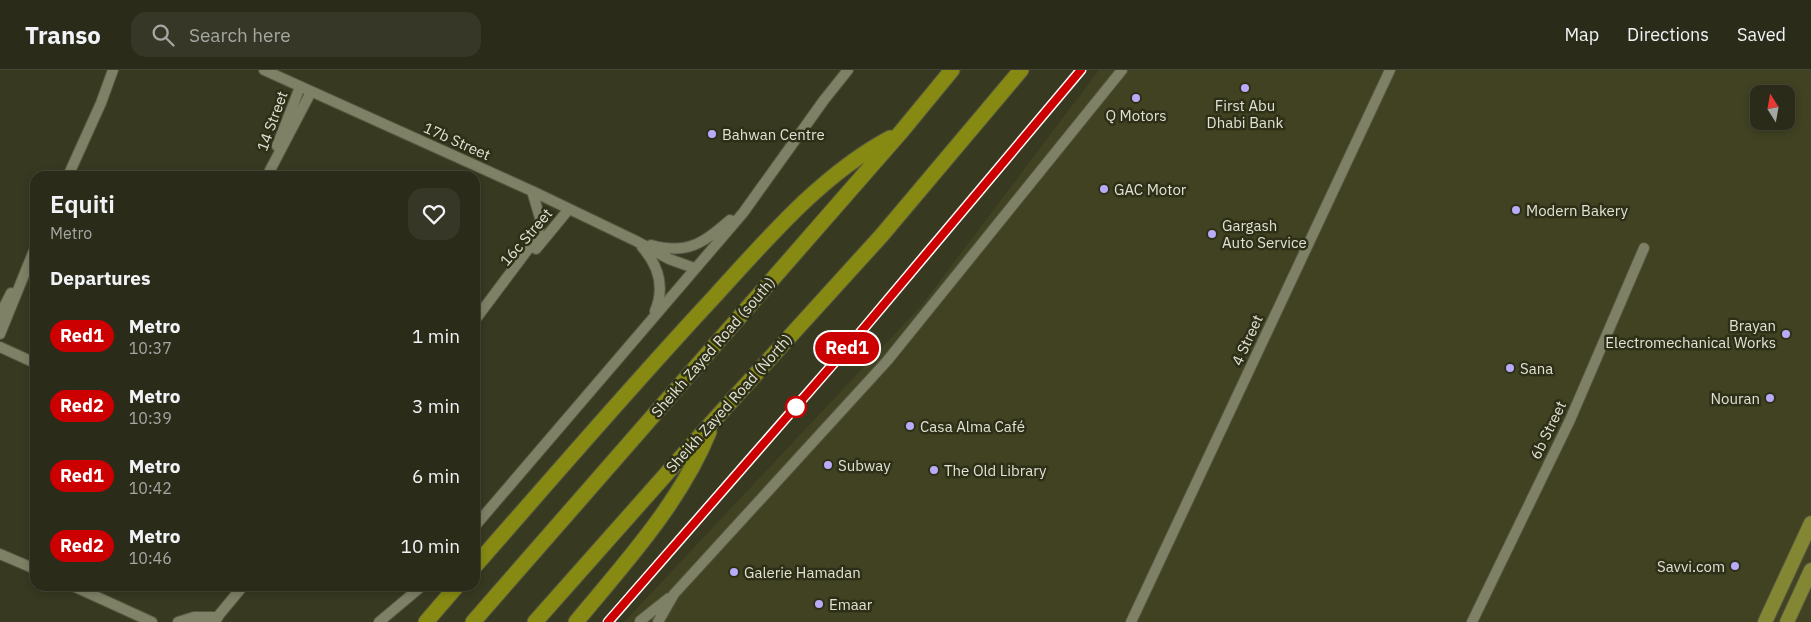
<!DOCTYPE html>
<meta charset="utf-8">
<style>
body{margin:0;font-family:"IBM Plex Sans",sans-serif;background:#363726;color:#f1f3f6;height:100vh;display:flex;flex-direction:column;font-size:19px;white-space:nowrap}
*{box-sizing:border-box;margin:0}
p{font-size:16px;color:#a5a7a2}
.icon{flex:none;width:28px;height:28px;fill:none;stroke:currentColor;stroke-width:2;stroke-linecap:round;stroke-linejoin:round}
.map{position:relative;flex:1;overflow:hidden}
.sheet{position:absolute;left:30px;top:101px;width:450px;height:420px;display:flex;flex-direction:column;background:#2a2b19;border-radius:15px;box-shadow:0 2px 8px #0003,0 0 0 1px #464738}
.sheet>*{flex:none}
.badge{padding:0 10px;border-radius:16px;font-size:18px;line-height:32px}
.needle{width:32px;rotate:349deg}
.buttons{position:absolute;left:1750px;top:15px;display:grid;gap:10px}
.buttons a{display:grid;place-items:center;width:45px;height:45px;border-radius:10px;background:#2a2b19;box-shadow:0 2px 8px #0003,0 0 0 1px #464738;font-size:25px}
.map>.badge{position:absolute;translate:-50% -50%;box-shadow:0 0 0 2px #fff}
h2{padding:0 20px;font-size:19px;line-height:45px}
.round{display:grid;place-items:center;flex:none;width:52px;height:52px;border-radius:15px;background:#363726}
.headline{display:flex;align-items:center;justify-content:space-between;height:85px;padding:0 20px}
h1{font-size:24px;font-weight:600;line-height:38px}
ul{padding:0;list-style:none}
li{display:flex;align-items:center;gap:15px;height:70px;padding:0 20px}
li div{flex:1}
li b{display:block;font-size:19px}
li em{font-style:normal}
li .badge{min-width:55px;font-weight:700;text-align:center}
header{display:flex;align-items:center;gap:30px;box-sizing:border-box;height:70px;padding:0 25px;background:#2a2b19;border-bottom:1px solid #464738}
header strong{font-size:24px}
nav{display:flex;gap:28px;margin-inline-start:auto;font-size:18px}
.search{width:350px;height:45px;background:#363726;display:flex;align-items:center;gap:12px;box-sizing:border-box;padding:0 18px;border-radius:15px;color:#a5a7a2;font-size:19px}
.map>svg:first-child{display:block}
.built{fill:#404222;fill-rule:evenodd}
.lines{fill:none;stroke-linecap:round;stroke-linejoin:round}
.minor-casing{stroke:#555641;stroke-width:12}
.major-casing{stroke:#555641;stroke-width:16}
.highway-casing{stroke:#555641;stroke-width:17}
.minor{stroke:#7e8165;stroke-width:10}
.major{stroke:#838633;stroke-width:14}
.highway{stroke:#868a12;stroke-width:15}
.rail{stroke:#bfc0b0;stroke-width:3;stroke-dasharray:9 9;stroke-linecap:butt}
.line-casing{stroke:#fff;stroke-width:11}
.line{stroke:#c00;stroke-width:8}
.poi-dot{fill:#b8abf7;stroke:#2e2f17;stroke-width:2}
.stop-dot{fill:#fff;stroke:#c00;stroke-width:2.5}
.labels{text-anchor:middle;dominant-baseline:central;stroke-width:5;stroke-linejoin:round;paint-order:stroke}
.poi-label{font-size:15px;fill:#e1e2d4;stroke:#2e2f17;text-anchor:start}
.street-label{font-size:15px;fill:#e1e2d4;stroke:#2e2f17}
</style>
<header>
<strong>Transo</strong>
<div class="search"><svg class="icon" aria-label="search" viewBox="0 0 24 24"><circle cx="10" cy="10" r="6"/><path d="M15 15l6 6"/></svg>Search here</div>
<nav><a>Map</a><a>Directions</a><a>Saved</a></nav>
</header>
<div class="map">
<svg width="1811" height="552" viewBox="0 0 1811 552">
<rect width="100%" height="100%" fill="#383921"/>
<path class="built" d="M1099,0h712v552h-1187l297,-316zM1759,24h27v27h-27z"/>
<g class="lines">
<g class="minor-casing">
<path id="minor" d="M264,0l268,121 104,50 33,18 25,9
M277,76l23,-59
M68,106l33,-73 12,-33
M267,106l44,-84
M651,175c37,10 52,-2 79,-25
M642,177c17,19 23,40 13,64
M536,179l33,-40
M0,245l11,-22
M475,250l63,-84 2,-18 -8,-27
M0,264l35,-86
M0,277l35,16
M475,456l268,-313 81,-113 24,-30
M0,484l35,15
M73,516l79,36
M640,551l29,-23
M178,552l16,-5h21
M215,552l4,-7 24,-29
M379,552l43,-36
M658,552l16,-28 213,-233 235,-291
M1131,552l259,-552
M1472,552l98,-202 74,-172"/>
</g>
<g class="major-casing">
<path id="major" d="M1765,552l46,-99
M1787,552l24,-52"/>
</g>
<g class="highway-casing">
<path id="highway" d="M475,496c79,-90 157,-181 239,-269 53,-58 107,-122 176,-159
M426,552l31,-36
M473,552l428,-490 51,-62
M535,552l180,-203 167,-184 139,-165
M576,552c49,-59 104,-119 133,-190"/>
</g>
<use href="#minor" class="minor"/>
<use href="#major" class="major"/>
<use href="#highway" class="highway"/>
<path class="rail" d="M608,552l246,-282 227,-270"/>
</g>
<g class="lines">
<g class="line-casing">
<path id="line" d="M608,552l246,-282 227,-270"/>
</g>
<use href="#line" class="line"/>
</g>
<g class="poi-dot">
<circle cx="1245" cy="18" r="5"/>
<circle cx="1136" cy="28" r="5"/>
<circle cx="712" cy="64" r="5"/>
<circle cx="1104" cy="119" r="5"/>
<circle cx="1516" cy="140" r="5"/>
<circle cx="1212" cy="164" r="5"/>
<circle cx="1786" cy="264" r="5"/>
<circle cx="1510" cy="298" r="5"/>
<circle cx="1770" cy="328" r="5"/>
<circle cx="910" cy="356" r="5"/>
<circle cx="828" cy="395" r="5"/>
<circle cx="934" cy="400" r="5"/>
<circle cx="1735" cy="496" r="5"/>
<circle cx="734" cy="502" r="5"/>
<circle cx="819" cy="534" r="5"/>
</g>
<circle class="stop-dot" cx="796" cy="337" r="10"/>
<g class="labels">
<g class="poi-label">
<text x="1245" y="35" text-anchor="middle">First Abu<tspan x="1245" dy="17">Dhabi Bank</tspan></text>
<text x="1136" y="45" text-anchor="middle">Q Motors</text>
<text x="722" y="64">Bahwan Centre</text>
<text x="1114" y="119">GAC Motor</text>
<text x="1526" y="140">Modern Bakery</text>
<text x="1222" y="155">Gargash<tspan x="1222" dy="17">Auto Service</tspan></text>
<text x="1776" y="255" text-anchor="end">Brayan<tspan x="1776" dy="17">Electromechanical Works</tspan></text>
<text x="1520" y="298">Sana</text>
<text x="1760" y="328" text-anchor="end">Nouran</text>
<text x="920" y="356">Casa Alma Café</text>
<text x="838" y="395">Subway</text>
<text x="944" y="400">The Old Library</text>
<text x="1725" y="496" text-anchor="end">Savvi.com</text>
<text x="744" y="502">Galerie Hamadan</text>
<text x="829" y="534">Emaar</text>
</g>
<g class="street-label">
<text transform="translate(272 51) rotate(-70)">14 Street</text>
<text transform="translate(457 71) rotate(24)">17b Street</text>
<text transform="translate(526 167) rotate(-49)">16c Street</text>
<text transform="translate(1247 270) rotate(-65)">4 Street</text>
<text transform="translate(713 277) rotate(-49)">Sheikh Zayed Road (south)</text>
<text transform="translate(729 333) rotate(-48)">Sheikh Zayed Road (North)</text>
<text transform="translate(1548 360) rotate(-64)">6b Street</text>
</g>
</g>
</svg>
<div class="buttons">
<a><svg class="needle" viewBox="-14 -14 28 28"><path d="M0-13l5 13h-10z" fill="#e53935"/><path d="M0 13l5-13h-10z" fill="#a5a7a2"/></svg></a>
</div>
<b class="badge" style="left:847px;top:278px;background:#c00;color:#fff">Red1</b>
<section class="sheet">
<div class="headline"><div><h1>Equiti</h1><p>Metro</p></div><a class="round"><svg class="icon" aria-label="heart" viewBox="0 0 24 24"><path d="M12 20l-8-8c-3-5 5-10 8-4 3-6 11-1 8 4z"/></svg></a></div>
<h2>Departures</h2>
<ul>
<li><span class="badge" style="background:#c00;color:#fff">Red1</span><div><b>Metro</b><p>10:37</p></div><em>1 min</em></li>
<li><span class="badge" style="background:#c00;color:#fff">Red2</span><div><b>Metro</b><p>10:39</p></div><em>3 min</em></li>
<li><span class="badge" style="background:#c00;color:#fff">Red1</span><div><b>Metro</b><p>10:42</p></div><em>6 min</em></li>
<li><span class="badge" style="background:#c00;color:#fff">Red2</span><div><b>Metro</b><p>10:46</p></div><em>10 min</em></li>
</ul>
</section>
</div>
